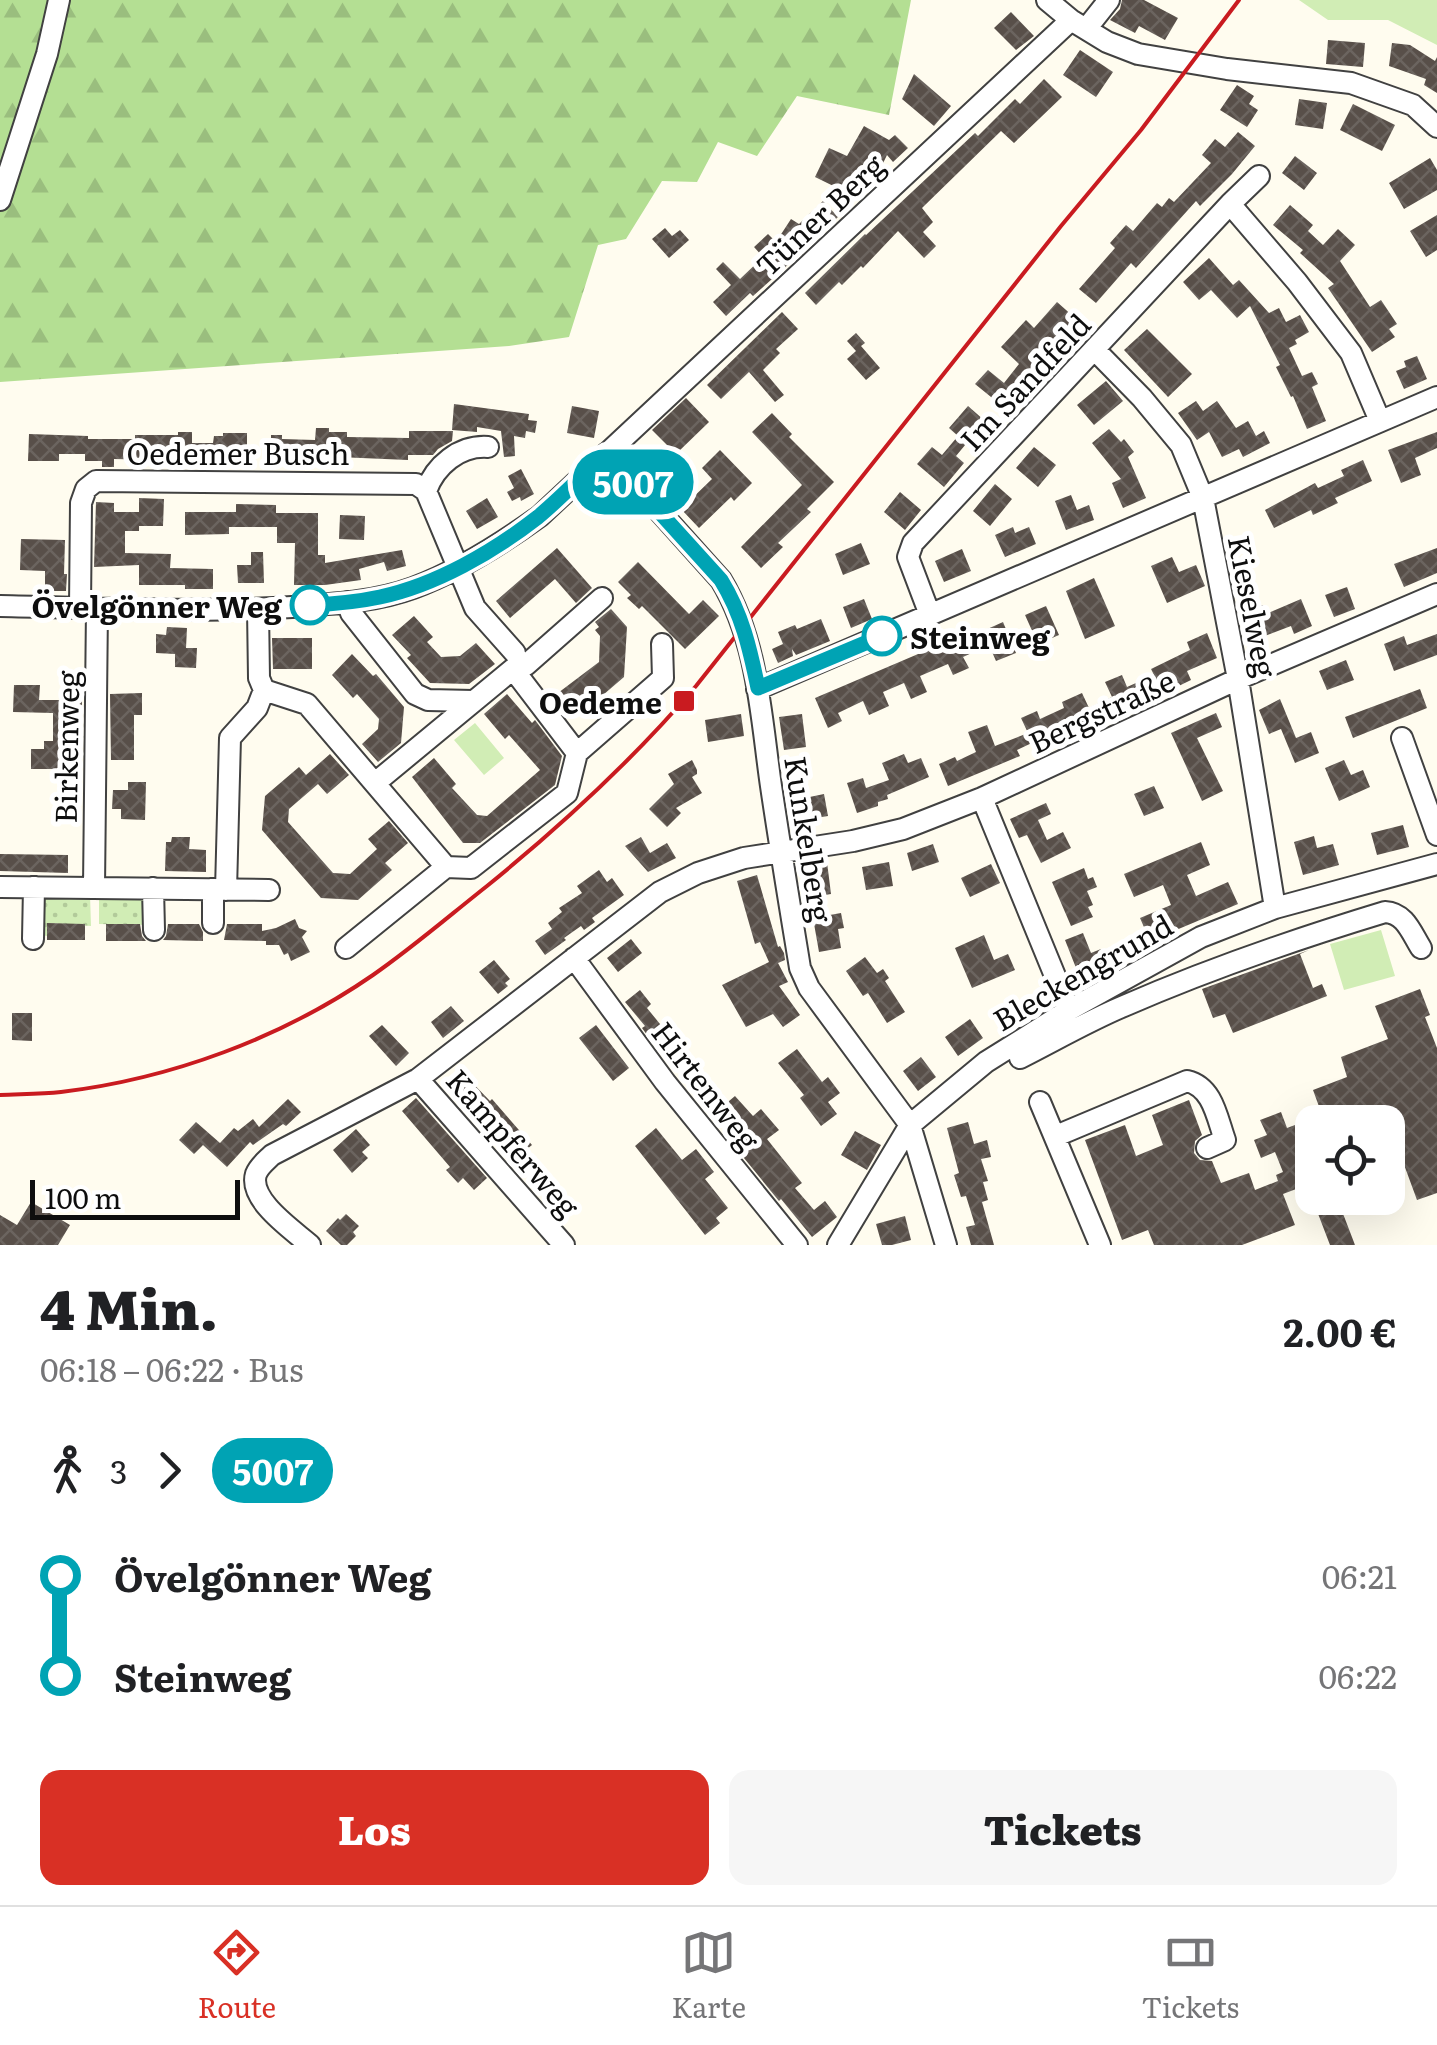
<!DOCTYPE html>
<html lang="de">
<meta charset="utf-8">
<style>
body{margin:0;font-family:Literata,serif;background:#f6f6f6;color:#202124;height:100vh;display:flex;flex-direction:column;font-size:38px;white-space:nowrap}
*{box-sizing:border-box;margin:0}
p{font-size:32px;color:#757577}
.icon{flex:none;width:55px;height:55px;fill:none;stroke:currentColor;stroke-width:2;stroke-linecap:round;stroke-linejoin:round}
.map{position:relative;height:1245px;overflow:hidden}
.sheet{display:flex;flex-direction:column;background:#fff;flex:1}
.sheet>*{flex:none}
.badge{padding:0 20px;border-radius:32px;font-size:35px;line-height:65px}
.fabs{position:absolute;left:1295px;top:1105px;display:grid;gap:20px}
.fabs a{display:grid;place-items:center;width:110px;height:110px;border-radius:20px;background:#fff;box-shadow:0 10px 40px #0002;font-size:50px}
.scale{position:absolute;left:30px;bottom:25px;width:210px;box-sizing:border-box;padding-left:10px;border:5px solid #0e0e0e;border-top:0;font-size:28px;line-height:35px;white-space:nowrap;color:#0e0e0e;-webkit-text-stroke:8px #fff;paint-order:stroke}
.map>.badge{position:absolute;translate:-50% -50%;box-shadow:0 0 0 5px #fff}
.legs{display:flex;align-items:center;gap:15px;height:110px;padding:0 40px;font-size:32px}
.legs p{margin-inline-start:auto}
.headline{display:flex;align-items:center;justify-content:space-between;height:170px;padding:0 40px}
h1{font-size:55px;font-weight:800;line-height:75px}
.button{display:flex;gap:20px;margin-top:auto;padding:20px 40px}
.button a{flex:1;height:115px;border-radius:20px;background:#d93025;color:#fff;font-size:40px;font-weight:800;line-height:115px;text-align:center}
.button a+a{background:#f6f6f6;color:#202124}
ul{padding:0 40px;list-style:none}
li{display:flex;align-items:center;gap:35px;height:100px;font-size:38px}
li i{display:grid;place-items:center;width:15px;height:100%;margin:0 12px;background:currentColor}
li i::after{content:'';width:25px;height:25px;margin:-12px;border:8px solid;border-radius:50%;background:#fff}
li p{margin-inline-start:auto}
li:first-child i{background:linear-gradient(#0000 50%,currentColor 0)}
li:last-child i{background:linear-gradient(currentColor 50%,#0000 0)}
.dock{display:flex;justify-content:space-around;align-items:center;height:140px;border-top:2px solid #e0e0e0;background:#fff;font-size:28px;color:#757577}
.dock a{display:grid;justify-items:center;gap:5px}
.dock .selected{color:#d93025}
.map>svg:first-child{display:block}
.grass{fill:#d1edb5}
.forest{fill:url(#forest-firs)}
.garden{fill:url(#garden-dots)}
.building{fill:url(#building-cross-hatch)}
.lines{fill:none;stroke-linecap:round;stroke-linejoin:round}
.minor-casing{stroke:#414141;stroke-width:24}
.minor{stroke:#fff;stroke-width:20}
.rail{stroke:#c91b20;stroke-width:4}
.line-1-casing{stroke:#fff;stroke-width:22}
.line-1{stroke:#00a3b4;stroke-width:15}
.stop-1-dot{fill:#fff;stroke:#00a3b4;stroke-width:5}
.poi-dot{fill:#c91b20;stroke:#fff;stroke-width:4}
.labels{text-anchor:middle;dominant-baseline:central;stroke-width:10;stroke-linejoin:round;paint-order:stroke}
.street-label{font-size:30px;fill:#0e0e0e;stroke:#fff}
.stop-label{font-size:30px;font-weight:bold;fill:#0e0e0e;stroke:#fff;text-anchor:end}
.poi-label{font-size:30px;font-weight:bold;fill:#0e0e0e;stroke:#fff;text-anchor:end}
</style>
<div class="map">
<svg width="1437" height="1245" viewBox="0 0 1437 1245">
<defs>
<pattern id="forest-firs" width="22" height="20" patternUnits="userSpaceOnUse" patternTransform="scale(2.5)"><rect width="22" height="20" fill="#b4df93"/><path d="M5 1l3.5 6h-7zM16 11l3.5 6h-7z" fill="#9abe7e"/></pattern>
<pattern id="garden-dots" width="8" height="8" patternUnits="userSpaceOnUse" patternTransform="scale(2.5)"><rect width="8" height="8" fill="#d1edb5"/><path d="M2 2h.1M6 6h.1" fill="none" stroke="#b2ca9a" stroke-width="1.8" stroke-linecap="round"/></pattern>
<pattern id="building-cross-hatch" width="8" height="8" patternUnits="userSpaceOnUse" patternTransform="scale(2.5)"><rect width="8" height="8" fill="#584f49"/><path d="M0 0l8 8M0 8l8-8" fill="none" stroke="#6b645f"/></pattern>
</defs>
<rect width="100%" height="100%" fill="#fffcef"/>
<path class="grass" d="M1299,0h138v45l-49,-25h-60z
M475,723l29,35 -20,17 -30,-35z
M1381,930l14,46 -51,14 -14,-46z"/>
<path class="forest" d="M0,0h911l-22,115 -92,-19 -40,60 -39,-14 -21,40 -35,-1 -36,58 -28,6 -29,92 -60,9 -509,36z"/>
<path class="garden" d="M41,894l49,1 1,31 -43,-3 -1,13 -5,-1z
M149,895v30l-50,-1v-28z"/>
<path class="building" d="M1122,0h22l34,18 -13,22 -26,-14 -4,7 -25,-13 10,-11z
M1011,12l23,24 -18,14 -22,-22z
M1328,40l37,3 -2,24 -37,-3z
M1392,43l18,2 25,16 2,-4v36l-13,-8 2,-6 -37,-13z
M1080,50l33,22 -17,25 -33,-22z
M914,74l37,32 -17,20 -32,-27z
M1044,79l18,18 -48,46 -13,-12 -79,77 11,14 -10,10 13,14 -12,12 -26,-27 -35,37 -2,-2 -19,19 -3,-3 -23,23 -11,-12 60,-59 1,1 109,-102 3,3 37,-37 5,5z
M1237,85l17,11 -5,8 9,6 -11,17 -27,-17z
M1299,99l28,4 -4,26 -28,-4z
M1353,104l42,21 -13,26 -42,-21z
M864,126l25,14 6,-5 13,13 -15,14 -6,-7 -16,33 -11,11 -45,-22 14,-29 18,8z
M1238,132l17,14 -23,28 -32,32 -4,-5 -60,67 -5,-5 -35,40 -17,-14 36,-41 -5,-5 16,-18 7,6 24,-28 5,4 7,-9 5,4 37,-39 -9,-8 13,-16 10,8z
M1295,156l22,17 -13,17 -22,-17z
M1430,158l7,12v20l-33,19 -15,-26z
M823,201l15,16 -12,11 -5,-6 -20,31 -48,43 -3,-3 -24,23 -13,-14 18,-17 -15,-16 7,-7 17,17 23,-22 -9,-10 14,-13 8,8 15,-23 8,5z
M1290,205l23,20 -5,6 15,14 15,-16 17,16 -15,16 30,46 11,-7 16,24 -8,5 6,8 -23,15 -44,-64 6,-4 -34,-31 3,-3 -30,-25z
M1437,215v35l-11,7 -16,-26z
M665,228l7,8 8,-6 9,10 -20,18 -17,-19z
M1209,258l24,27 6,-5 30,33 10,-5 7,14 14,-7 9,17 -14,8 2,4 -8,4 13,28 10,-4 6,12 -6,3 14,34 -19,8 -14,-33 -2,1 -15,-30 4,-2 -30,-59 -13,12 -26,-28 -12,10 -16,-18z
M1057,302l26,23 -23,27 2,2 -21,23 -4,-3 -30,36 -32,-26 13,-14 16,13 15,-19 -18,-17 25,-27 8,8z
M782,312l16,17 -22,20 4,4 -17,17 21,25 -9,7 -26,-30 -28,27 -14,-14z
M1147,329l45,45 -24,23 -44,-47z
M856,333l9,10 -4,3 19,22 -14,12 -19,-21 9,-8 -9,-10z
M1417,356l10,23 -23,10 -8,-18 10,-4 -2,-6z
M1106,381l17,20 -29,24 -17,-20z
M686,398l23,24 -33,32 -24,-24z
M1196,401l7,10 14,-10 19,27 12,-7 8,15 8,-5 6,12 -27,14 -4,-8 -17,8 -13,-25 -12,8 -19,-27z
M454,404l75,10 -1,6 9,1 -2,12 -9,-2 -1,7 -11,-2 1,20 -11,1 -3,-26 -24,-4v5l-25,-2z
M572,406l27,5 -5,27 -27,-5z
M968,406l17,15 -29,35 8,7 -20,24 -27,-23 15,-17 10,8 16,-19 -9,-8z
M772,413l20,21 -3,3 45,45 -27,27 4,3 -33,31 5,4 -22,21 -20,-21 61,-62 -50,-53z
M316,428h13v4h18v5l62,1v-7h44l-1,10 -14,8 -5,6h-25v5l-70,-3v3h-17v6h-28v-6l-22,-1v-24h11v4l33,1z
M1109,429l12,13 3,-3 10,13 -6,5 18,41 -23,10 -11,-25 9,-4 -29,-36z
M178,432h14v11h21l1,-7h9v-3h24v23h-34v12h-11v-7l-88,-2v8h-12v-6h-17v-7h-26v7h-31l1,-27 59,2v3h47v-4h43z
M1437,432v16l-22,10 6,17 -20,8 -13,-33z
M1034,447l22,18 -18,22 -22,-19z
M720,450l32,33 -18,18 -3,-4 -32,31 -18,-19 31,-30 -10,-11z
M1363,460l9,21 -37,17 3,5 -25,12 -2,-5 -37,18 -9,-18 50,-27 3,5 26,-12 -3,-6z
M521,469l13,25 -13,7 -1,-4 -8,4 -5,-9 7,-4 -6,-12z
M995,484l17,15 -22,27 -17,-15z
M900,492l21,18 -16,20 -21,-18z
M1071,495l6,15 12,-5 5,15 -28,10 -11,-29z
M139,498l25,1 -1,27h-24v5h-14v22l46,1 -1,14 43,1v20h-28v-4h-46v-20l-45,2 2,-65 18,1v9h25z
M487,498l11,19 -21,12 -11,-18z
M236,504l40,1v8h42v42h7v8l77,-13 4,16 -19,5 -3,-9 -25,7 2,11 -36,5h-31l1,-42h-18v-16h-48v7l-44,1v-23h51z
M340,515l25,1 -1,24 -25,-1z
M1013,527l2,6 14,-6 7,17 -31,13 -10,-22z
M21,539l44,1 -1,34h3l-1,17h-21v-20l-25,-1z
M861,543l9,21 -27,11 -8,-21z
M557,548l35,40 -16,15 -21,-24 -45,39 -14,-17z
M1437,548v25l-33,14 -10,-23z
M962,549l9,22 -27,11 -9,-21z
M251,552h12l1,31h-26l-1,-18h14z
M1172,557l7,15 17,-7 9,21 -38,17 -16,-37z
M638,562l51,52 14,-14 16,16 -34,33 -43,-43 -3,3 -12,-11 4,-3 -13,-13z
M1094,578l21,48 -30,13 -19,-48z
M1347,587l8,22 -21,8 -9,-22z
M864,599l8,20 -21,9 -8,-21z
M1301,599l11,27 -18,8 -3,-8 -37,14 -10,-27 19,-8 3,9z
M1046,606l13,29 -21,9 -13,-29z
M611,609l16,18 -3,50 -28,24 -3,-3 -23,17 -4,-5 -2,1 -10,-15 45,-34 1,-26 -5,-6 4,-3 -4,-5z
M414,616l19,21 -6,5 14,15 19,-1 16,-13 19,21 -26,20 -39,-1 -23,-25 4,-3 -19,-20z
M821,619l9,22 -34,14 -4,-6 1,7 -15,7 -6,-14 11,-5 -5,-12 17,-7 2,4z
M1003,622l13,31 -20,8 -7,-16 -26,12 6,11 -16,7 -5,-11 -28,12 7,16 -16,7 -7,-16 -21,9 6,14 -20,9 -6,-14 -25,12 4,8 -14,7 -13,-30 157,-67 2,4z
M167,627l20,1 -1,20h11l-1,20 -21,-1v-13l-19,-1v-19l10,1z
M1207,633l10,25 -30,13 4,9 -113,55 -6,-11 -55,26 3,6 -72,30 -9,-22 16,-7 2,4 19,-9 -8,-20 19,-7 8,21 33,-13 -7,-15 16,-7 3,8 24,-11 -2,-6 20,-9 7,15 23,-11 -7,-15 17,-7 5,12 27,-12 -3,-6 39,-19 -3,-8z
M1437,634v21l-43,16 -10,-27 20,-8 3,9z
M272,638h40v31h-39z
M352,654l21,22 3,-2 28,33 -3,36 -23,19 -16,-18 16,-15 1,-10 -22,-25 -4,4 -21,-23z
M1346,660l8,20 -27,10 -8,-19z
M14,685h26l-1,15h43l-1,76h-20v-7h-30v-20h13v-8h9v-28l-40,-1z
M1420,689l7,19 -74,30 -8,-21z
M142,693v22h-8v45h-23l-1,-66z
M507,694l25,29 3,-3 27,36 -7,29 -75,58h-17l-51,-66 22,-19 22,26 -4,4 25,27 10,1 53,-46 -31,-35 -4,4 -21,-25z
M1280,699l16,39 15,-6 8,21 -24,10 -14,-34 -12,5 -10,-24z
M1216,713l6,14 -25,11 26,53 -21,10 -31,-68z
M741,714l3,22 -36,6 -3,-22z
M802,714l4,33 -22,3 -5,-33z
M330,754l19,21 -22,19 -9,-10 -29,25 -1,13 45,51 17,1 27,-25 -9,-10 21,-18 19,22 -23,20 7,7 -34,30 -37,-2 -59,-68 3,-34 34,-29 7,8z
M904,754l4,9 13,-5 8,19 -42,18 1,4 -10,3v4l-21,7 -10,-30 16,-5 3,10 23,-8 -7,-17z
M692,760l5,10v4l-5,3 10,16 -26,15 5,5 -14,14 -18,-18 25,-25 -6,-10z
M1344,760l7,15 12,-5 7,17 -31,14 -14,-33z
M128,782h18l-1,38 -24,-1v-10h-9l1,-19h15z
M1154,786l10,22 -20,8 -10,-22z
M824,794l4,22 -24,4 -4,-21z
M1046,803l5,11 -13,6 9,20 16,-8 8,16 -30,15 -14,-28 -8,3 -9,-19z
M1403,825l6,22 -32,8 -6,-22z
M1314,836l3,12 16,-4 6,21 -36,10 -9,-33z
M172,837h18l-1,12 17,1v22l-41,-1 1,-29h5z
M641,837l9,16 17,-10 9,15 -28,14 -23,-26z
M1201,842l9,23 -23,10 9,21 32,-14 10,22 -88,37 -10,-23 31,-13 -8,-20 -29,12 -10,-23z
M933,844l6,18 -27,9 -5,-18z
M0,854l68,1v18l-68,-2z
M827,862l4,32 -24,4 -5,-33z
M889,862l4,24 -27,4 -4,-23z
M991,864l9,19 -30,14 -9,-19z
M1084,868l4,11 5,-2 4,10 -10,4 6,14 -5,2 5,10 -22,9 -19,-44z
M599,870l8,12 5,-4 12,17 -32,23 3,4 -11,8 -3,-4 -17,12 2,2 -21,15 -10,-14 17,-12 -4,-6 14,-11 -3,-4 23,-15 -5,-7z
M757,875l21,72 2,-1 4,7 1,7 -7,3 10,19 -9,4 21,29 -17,12 -10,-13 -27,13 -24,-42 47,-23 -9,-20 -5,2 -18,-63z
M841,913l3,15 -6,1 3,19 -22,4 -6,-34z
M295,919l4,9 8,3 -5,6 8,15 -19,9 -3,-8 -4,2 -5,-10h-13v-4l-42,-1 3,-16h35v7l14,-3z
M47,923l38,1v16h-38z
M106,924h34l2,12 4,5h-40z
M168,924h31l4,8v9l-40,-1 3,-4z
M1083,933l8,20 10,-4 5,13 -28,11 -13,-33z
M984,935l10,25 14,-6 7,16 -43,18 -17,-40z
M631,939l11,14 -24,19 -11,-14z
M1309,950l-9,4 13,34 9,-4 5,12 -94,37 -8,-19 -12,4 -11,-29z
M865,957l12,16 6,-4 6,9 -4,3 20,31 -18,11 -19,-30 -5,3 -17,-25z
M494,960l16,19 -5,4 3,3 -10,8 -19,-22z
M1420,989l10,26 -5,2 12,31v145l-20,7 -18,-49 -11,4v-33h-76v61l-29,11 12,31 -53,20h-88l-6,-15 -26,10 -37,-100 40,-15 11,31 27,-11 -11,-30 37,-15 13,35 -7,6 -1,12 6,7 12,1 9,22 28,-10 6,17 23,-9 -2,-6 7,-3 -8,-20 -14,6 -7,-18 13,-5 -7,-15 21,-8 6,16 16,-6h-5v-2l23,-8 -8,-22 34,-13 -6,-20 47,-18 -13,-33z
M640,990l11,14 -4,4 52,64 -13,9 -36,-42 -8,-11 3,-2 -20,-24z
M1012,999l10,19 -18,10h-5l-9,-17z
M451,1006l13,15 -21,17 -12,-16z
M12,1013h20v28l-20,-1z
M970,1019l13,19 -25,18 -13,-19z
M382,1025l27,28 -13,13 -27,-30z
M596,1025l33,43 -16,13 -34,-43z
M797,1049l25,33 6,-5 12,16 -12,9 9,12 -16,12 -21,-28 4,-3 -26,-32z
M921,1057l15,20 -18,14 -15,-20z
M460,1070l30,31 2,-2 40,46 -15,12 -25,-29 -46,-45z
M735,1096l18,20 8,-7 18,21 -12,9 35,44 -7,5 19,22 11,-9 12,16 -25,20 -31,-38 -2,2 -53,-65 6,-5 -16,-19z
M416,1098l71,80 -13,12 -11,-12 -5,5 -12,-13 4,-3 -48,-56z
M288,1099l13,13 -15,14 -3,-2 -30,21 -3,-3 -23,25 -24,-22 -9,9 -15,-14 17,-18 24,21 14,-15 4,3 15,-12 6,8z
M968,1122l6,22 13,-4 4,17 -10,2 7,22 -5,1 5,18 -6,2 12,43h-23l-5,-18 9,-2 -9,-29 -5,1 -7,-22 5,-2 -12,-45z
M656,1128l26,32 14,-11 18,23 -9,7 23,29 -12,10 4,5 -15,12 -70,-89z
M356,1129l14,16 -8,7 6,6 -16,15 -19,-23z
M855,1131l26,14 -14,25 -26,-15z
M1312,1198h25l18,47h-25z
M31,1202l39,23 -12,20h-58v-30l17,10z
M346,1214l13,12 -6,6 3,4 -9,9h-6l-15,-14 12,-13 2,2z
M905,1216l6,24 -19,5h-10l-6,-21z"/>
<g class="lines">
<g class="minor-casing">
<path id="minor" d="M1047,0l24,20 36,22 31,12 89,15 124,14 62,22 24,22
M1086,29l23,-29
M0,200l47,-146 12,-54
M1230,204l29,-28
M1095,350l47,48 39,47 22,53 35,181 37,229
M607,453l114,127c37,61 40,137 50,206 9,61 19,121 29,182l9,20 101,137 36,120
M426,491c9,-25 33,-46 62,-44
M347,602l4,11 64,81 13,6 45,1
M0,606c97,2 195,7 292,1 41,-3 83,-5 121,-19 46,-17 88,-44 127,-72l531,-496
M80,607l1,-104 5,-14 10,-8 320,3 10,7 49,117 40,45
M258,609l1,69 5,12 43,14 139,163 25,1 96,-75 10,-40 86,-75 -1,-34
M930,615l-22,-58 5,-14 317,-339 67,78 54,71 29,68
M513,669l64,84
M757,689l680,-292
M1402,738l35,97
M375,783l138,-114 13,-4 76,-67
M982,798l87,212
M0,887l269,3
M94,888l3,-280
M153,888l1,42
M213,889v34
M226,890l4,-152 27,-30 7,-18
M33,939l1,-52
M346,948l100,-81
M574,958l91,124 132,163
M1020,1058c34,-17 68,-37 104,-52 85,-37 172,-67 261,-94 20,1 26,20 36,36
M418,1079l146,166
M1040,1102l60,143
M1056,1136l131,-55c26,6 30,37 38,59l-18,8
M310,1245c-17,-15 -62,-45 -54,-71 3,-8 10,-13 16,-19l146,-76 242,-187 38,-19 46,-15 109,-17 50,-12 79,-31 256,-119 199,-85
M838,1245l72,-120 76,-63 83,-52 132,-73 74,-29 162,-44"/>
</g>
<use href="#minor" class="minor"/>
<path class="rail" d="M0,1095c20,-1 41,-1 61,-3 109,-13 221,-54 312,-117 39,-27 76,-59 114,-89 75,-61 146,-126 209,-200l365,-460 80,-96 98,-130"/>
</g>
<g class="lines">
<g class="line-1-casing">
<path id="line-1" d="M310,605c23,-1 47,-3 70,-8 56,-12 113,-45 158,-80 24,-20 46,-43 68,-64l115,127c21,34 29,69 37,108l124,-52"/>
</g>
<use href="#line-1" class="line-1"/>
</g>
<g class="stop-1-dot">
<circle cx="310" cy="605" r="18"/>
<circle cx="882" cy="636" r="18"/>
</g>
<rect class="poi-dot" x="672" y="689" width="24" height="24" rx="5"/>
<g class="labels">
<g class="street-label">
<text transform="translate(819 214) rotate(-43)">Tüner Berg</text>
<text transform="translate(1024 381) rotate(-47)">Im Sandfeld</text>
<text x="238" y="452">Oedemer Busch</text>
<text transform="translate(1254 606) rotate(79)">Kieselweg</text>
<text transform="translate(1101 710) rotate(-25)">Bergstraße</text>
<text transform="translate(65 747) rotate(-89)">Birkenweg</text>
<text transform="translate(810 839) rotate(81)">Kunkelberg</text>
<text transform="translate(1082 971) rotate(-30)">Bleckengrund</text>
<text transform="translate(707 1085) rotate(52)">Hirtenweg</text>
<text transform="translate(514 1142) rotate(49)">Kampferweg</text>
</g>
<g class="stop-label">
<text x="282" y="605">Övelgönner Weg</text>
<text x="910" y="636" text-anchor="start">Steinweg</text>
</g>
<g class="poi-label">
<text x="662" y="701">Oedeme</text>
</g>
</g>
</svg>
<div class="fabs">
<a><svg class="icon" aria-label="locate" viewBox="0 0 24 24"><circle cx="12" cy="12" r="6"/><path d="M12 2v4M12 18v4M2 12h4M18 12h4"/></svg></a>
</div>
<div class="scale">100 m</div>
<b class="badge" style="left:633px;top:482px;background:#00a3b4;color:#fff">5007</b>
</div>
<section class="sheet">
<div class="headline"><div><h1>4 Min.</h1><p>06:18 – 06:22 · Bus</p></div><b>2.00 €</b></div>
<div class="legs"><svg class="icon" aria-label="walk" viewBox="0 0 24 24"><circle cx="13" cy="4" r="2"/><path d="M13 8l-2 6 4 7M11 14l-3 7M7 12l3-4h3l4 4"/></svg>3<svg class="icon" aria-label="forward" viewBox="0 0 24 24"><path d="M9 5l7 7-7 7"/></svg><b class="badge" style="background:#00a3b4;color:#fff">5007</b></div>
<ul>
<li><i style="color:#00a3b4"></i><b>Övelgönner Weg</b><p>06:21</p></li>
<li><i style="color:#00a3b4"></i><b>Steinweg</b><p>06:22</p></li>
</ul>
<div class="button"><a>Los</a><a>Tickets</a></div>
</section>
<nav class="dock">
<a class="selected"><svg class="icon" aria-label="directions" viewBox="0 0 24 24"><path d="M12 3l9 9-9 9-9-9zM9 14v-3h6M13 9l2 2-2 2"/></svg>Route</a>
<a><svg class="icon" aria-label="map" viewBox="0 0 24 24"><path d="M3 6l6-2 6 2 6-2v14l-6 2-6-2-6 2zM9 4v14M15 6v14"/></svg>Karte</a>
<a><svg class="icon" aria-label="tickets" viewBox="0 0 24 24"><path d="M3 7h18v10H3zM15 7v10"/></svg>Tickets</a>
</nav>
